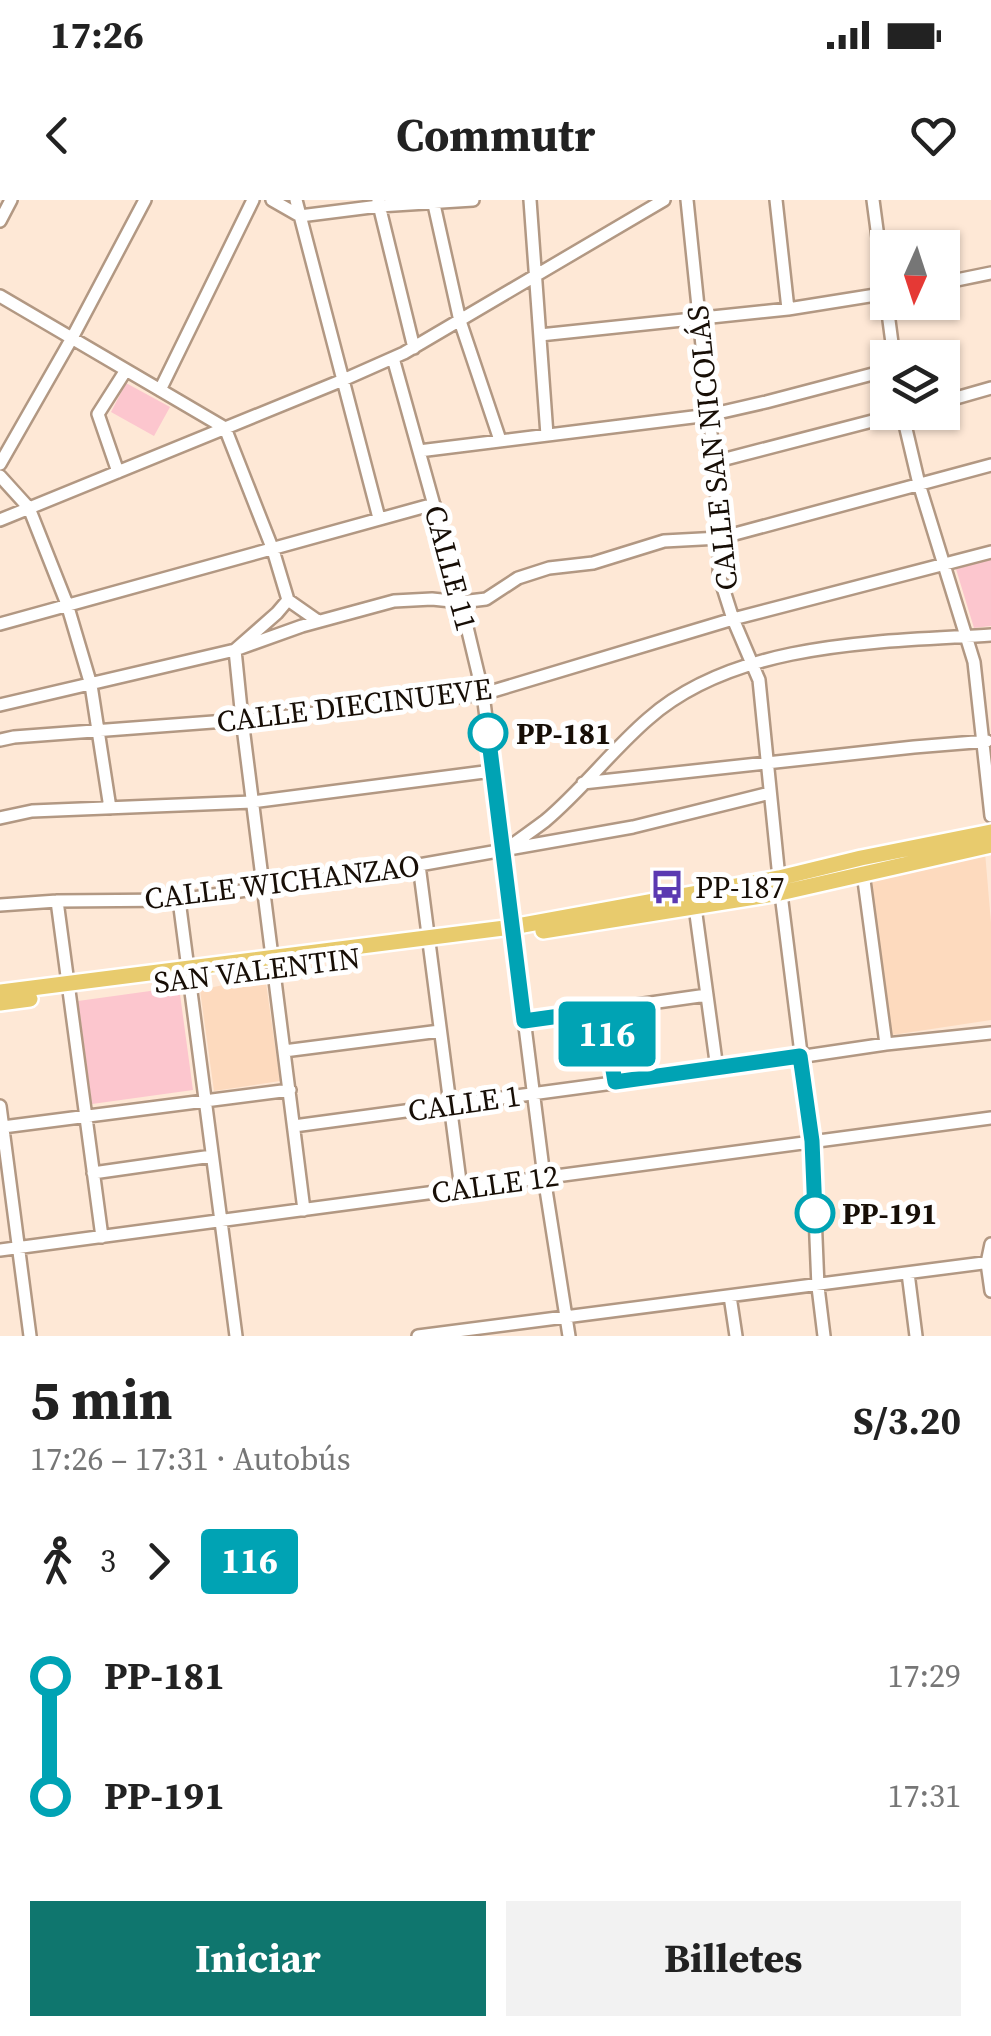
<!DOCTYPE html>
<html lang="es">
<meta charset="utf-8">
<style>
body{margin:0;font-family:"Source Serif 4",serif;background:#f2f2f2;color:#222;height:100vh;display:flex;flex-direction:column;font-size:38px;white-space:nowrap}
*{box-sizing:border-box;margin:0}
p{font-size:32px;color:#767676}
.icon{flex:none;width:55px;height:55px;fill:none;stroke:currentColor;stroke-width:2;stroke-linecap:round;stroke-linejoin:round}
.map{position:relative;height:1136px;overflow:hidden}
.sheet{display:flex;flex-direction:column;background:#fff;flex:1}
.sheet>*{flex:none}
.badge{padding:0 20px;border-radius:8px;font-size:35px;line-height:65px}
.needle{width:65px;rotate:183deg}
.fabs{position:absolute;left:870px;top:30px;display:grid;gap:20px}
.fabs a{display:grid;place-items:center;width:90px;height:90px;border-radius:0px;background:#fff;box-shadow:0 2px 8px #0004;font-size:50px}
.map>.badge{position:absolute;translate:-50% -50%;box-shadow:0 0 0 5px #fff}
.legs{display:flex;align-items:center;gap:15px;height:110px;padding:0 30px;font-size:32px}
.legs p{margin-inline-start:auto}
.overview{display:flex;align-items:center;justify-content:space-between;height:170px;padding:0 30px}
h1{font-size:55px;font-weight:700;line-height:75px}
.primary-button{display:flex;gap:20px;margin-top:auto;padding:20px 30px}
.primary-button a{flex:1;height:115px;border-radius:0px;background:#0f766e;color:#fff;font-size:40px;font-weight:700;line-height:115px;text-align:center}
.primary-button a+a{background:#f2f2f2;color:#222}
ul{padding:0 30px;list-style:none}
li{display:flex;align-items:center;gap:35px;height:120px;font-size:38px}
li i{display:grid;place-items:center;width:15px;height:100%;margin:0 12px;background:currentColor}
li i::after{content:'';width:25px;height:25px;margin:-12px;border:8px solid;border-radius:50%;background:#fff}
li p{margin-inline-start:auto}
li:first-child i{background:linear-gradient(#0000 50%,currentColor 0)}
li:last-child i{background:linear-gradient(currentColor 50%,#0000 0)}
.status{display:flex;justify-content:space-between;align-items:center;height:70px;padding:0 50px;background:#fff;direction:ltr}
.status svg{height:28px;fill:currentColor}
header{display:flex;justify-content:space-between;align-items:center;height:130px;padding:0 30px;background:#fff;font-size:45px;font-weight:700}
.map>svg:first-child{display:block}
.built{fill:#fddabe}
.green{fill:#fcc6ce}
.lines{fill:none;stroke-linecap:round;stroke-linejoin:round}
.minor-casing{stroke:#b29883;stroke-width:16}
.major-casing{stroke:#fff;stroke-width:20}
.minor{stroke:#fff;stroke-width:11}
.major{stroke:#e8cb6d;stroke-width:15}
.line-1-casing{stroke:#fff;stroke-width:22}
.line-1{stroke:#00a3b4;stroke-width:15}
.stop-1-dot{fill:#fff;stroke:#00a3b4;stroke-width:5}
.labels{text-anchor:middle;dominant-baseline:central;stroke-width:10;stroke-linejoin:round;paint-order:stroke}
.street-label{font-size:30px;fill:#170e06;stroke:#fff}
.stop-label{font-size:30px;font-weight:bold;fill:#170e06;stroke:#fff;text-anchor:start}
.poi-label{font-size:30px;fill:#170e06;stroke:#fff;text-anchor:start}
</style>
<div class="status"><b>17:26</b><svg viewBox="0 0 49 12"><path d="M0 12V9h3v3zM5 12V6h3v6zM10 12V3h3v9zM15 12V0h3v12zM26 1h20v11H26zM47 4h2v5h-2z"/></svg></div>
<header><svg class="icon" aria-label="back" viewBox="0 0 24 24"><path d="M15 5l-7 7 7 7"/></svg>Commutr<svg class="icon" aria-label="heart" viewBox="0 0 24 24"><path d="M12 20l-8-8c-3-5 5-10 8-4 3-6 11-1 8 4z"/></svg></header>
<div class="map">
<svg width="991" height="1136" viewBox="0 0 991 1136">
<rect width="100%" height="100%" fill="#fee8d6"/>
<path class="built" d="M985,652l6,71v97l-99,15 -24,-156z
M265,776l15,105 -66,10 -14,-101z"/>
<path class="green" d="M126,183l44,24 -16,29 -43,-24z
M991,359v67l-17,2 -18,-59z
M179,787l14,103 -101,14 -14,-103z"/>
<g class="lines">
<g class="minor-casing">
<path id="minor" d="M272,0l28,16 79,-10 94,-6
M296,0l83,318
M433,0l27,121 40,119
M530,0l17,235
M687,0l27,262 6,76 -1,37 14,44 26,61 20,198 33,263 6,146 6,49
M776,0l12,109
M873,0l21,158
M378,1l36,147
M0,21l11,-21
M942,83l49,-10
M0,96l225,132
M540,135l248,-26 100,-16
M393,158l68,244 22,92 61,483 25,159
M160,190l93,-190
M942,202l49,-14
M902,212l17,72 55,178 17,154
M225,228l48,122 15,50 30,21
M419,251l290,-36 57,-13 122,-32
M714,262l193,-50
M0,264l72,-126 73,-138
M118,272l-20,-58 28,-44
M0,276l29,32 38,96 24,81 19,123
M0,320l343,-140 61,-27 260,-153
M288,400l-11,13 -42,37 7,69 62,491
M0,424l434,-120
M0,505l235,-55 67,-24 92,-25 38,-2 29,3 25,-3 32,-21 31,-10 44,-5 71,-22 56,-3 271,-73
M0,540l14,-3 266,-20 203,-23 250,-75 258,-67
M583,583l331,-36 73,-6
M0,618l32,-7 220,-9 240,-31
M508,648c12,-9 25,-18 37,-27 37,-31 67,-71 103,-102 88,-78 232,-77 343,-84
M419,665l42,324
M863,673l23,171
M179,700l57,436
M57,701l45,336
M0,705l57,-4 122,-1 240,-35 214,-38 137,-34
M695,707l22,162
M639,805l10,73
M603,810l12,72
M524,821l183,-26
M284,851l156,-20
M0,906l30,230
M294,926l423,-57 169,-25 105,-11
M3,927l287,-37
M93,973l119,-17
M991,1044l-4,19 4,28
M0,1050l991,-132
M908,1073l8,63
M730,1096l6,40
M418,1136l573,-74"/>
</g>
<g class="major-casing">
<path id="major" d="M543,731l237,-38 211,-48
M0,792l512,-65 267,-49 82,-20 130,-26
M0,803l30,-4"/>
</g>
<use href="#minor" class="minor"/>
<use href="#major" class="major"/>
</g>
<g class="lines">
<g class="line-1-casing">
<path id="line-1" d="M488,533l36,288 79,-11 12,72 185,-26 12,85 3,72"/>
</g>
<use href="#line-1" class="line-1"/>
</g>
<defs>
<g id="bus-bare" transform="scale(2.7)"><path d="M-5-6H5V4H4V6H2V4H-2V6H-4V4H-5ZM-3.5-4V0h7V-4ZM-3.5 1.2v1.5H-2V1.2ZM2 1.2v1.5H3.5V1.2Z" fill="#5b39b1" stroke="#fff" stroke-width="2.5" paint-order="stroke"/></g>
</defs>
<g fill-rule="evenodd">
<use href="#bus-bare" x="667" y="687"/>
</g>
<g class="stop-1-dot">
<circle cx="488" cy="533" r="18"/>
<circle cx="815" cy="1013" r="18"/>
</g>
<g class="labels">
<g class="street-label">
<text transform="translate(712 248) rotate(-96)">CALLE SAN NICOLÁS</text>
<text transform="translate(451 368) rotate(75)">CALLE 11</text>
<text transform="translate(354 505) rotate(-7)">CALLE DIECINUEVE</text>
<text transform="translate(282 682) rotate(-7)">CALLE WICHANZAO</text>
<text transform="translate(257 770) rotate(-7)">SAN VALENTIN</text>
<text transform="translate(464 903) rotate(-8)">CALLE 1</text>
<text transform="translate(495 984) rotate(-8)">CALLE 12</text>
</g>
<g class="stop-label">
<text x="516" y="533">PP-181</text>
<text x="842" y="1013">PP-191</text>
</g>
<g class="poi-label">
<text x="695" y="687">PP-187</text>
</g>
</g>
</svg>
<div class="fabs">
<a><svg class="needle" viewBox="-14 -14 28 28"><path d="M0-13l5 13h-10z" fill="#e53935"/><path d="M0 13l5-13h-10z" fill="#767676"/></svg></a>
<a><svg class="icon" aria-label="layers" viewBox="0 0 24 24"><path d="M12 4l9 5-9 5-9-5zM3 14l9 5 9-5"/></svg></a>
</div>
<b class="badge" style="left:607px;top:834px;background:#00a3b4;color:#fff">116</b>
</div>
<section class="sheet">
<div class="overview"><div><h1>5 min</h1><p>17:26 – 17:31 · Autobús</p></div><b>S/3.20</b></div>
<div class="legs"><svg class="icon" aria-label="walk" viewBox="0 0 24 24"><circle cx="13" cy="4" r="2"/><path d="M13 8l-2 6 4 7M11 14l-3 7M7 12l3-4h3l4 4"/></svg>3<svg class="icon" aria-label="forward" viewBox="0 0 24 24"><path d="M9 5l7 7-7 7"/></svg><b class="badge" style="background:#00a3b4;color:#fff">116</b></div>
<ul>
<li><i style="color:#00a3b4"></i><b>PP-181</b><p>17:29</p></li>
<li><i style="color:#00a3b4"></i><b>PP-191</b><p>17:31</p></li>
</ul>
<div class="primary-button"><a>Iniciar</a><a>Billetes</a></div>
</section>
